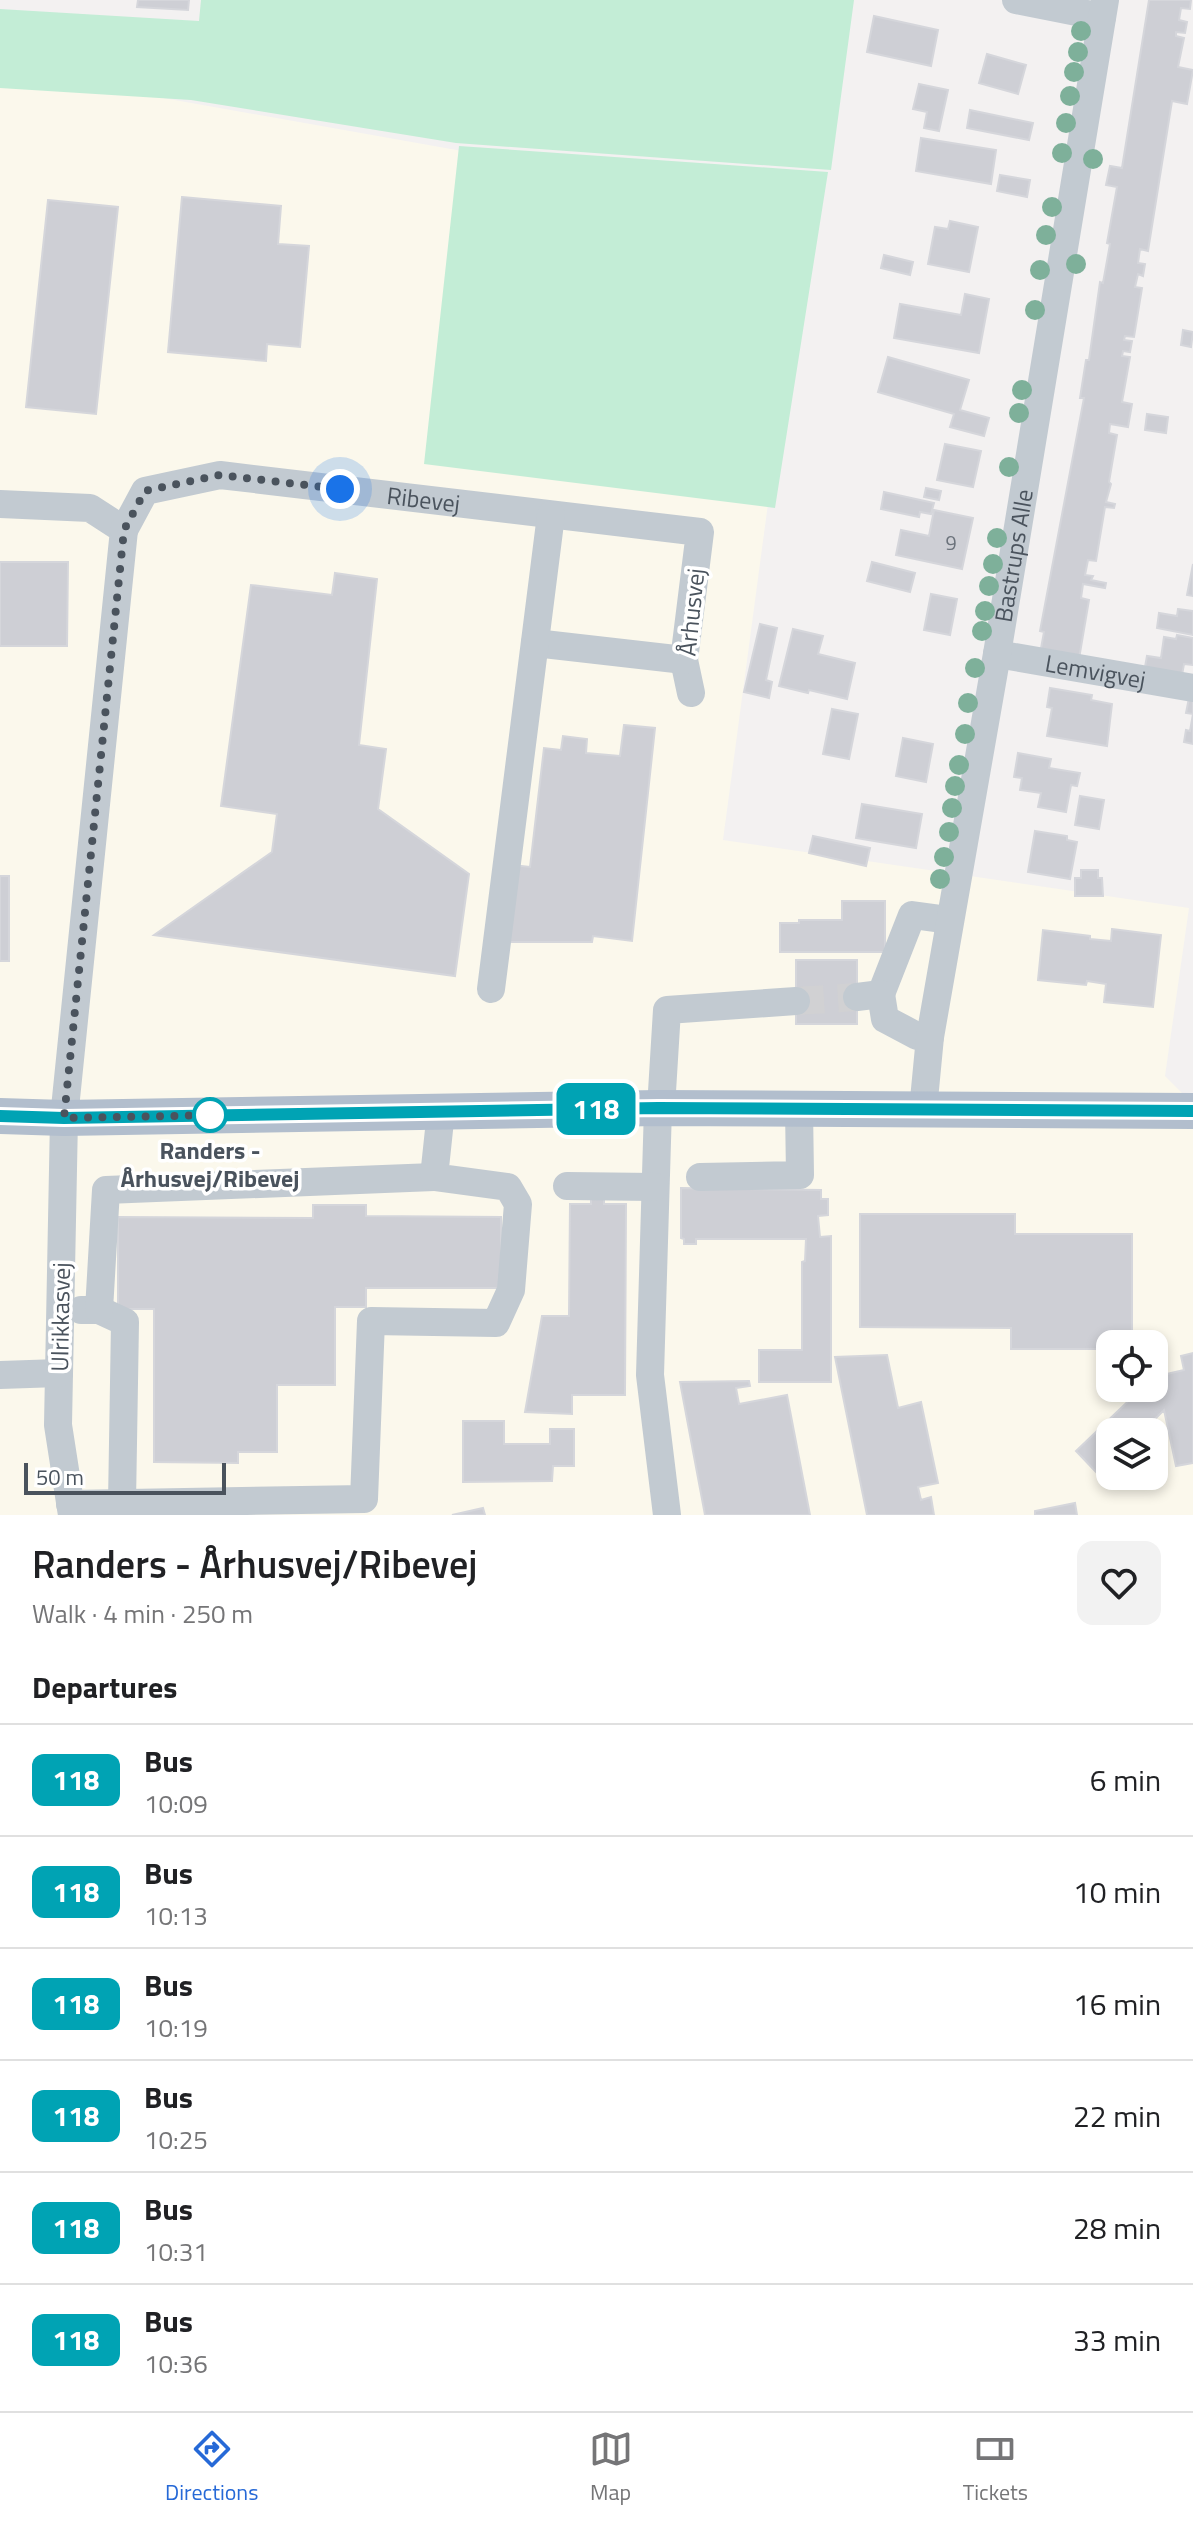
<!DOCTYPE html>
<meta charset="utf-8">
<style>
body{margin:0;font-family:"Titillium Web",sans-serif;background:#f2f2f2;color:#202124;height:100vh;display:flex;flex-direction:column;font-size:30px;white-space:nowrap}
*{box-sizing:border-box;margin:0}
p{font-size:26px;color:#757577}
.icon{flex:none;width:44px;height:44px;fill:none;stroke:currentColor;stroke-width:2;stroke-linecap:round;stroke-linejoin:round}
.map{position:relative;height:1515px;overflow:hidden}
.side{display:flex;flex-direction:column;background:#fff;flex:1}
.side>*{flex:none}
.badge{padding:0 16px;border-radius:12px;font-size:28px;line-height:52px}
.buttons{position:absolute;left:1096px;top:1330px;display:grid;gap:16px}
.buttons a{display:grid;place-items:center;width:72px;height:72px;border-radius:16px;background:#fff;box-shadow:0 4px 12px #0003;font-size:40px}
.scale{position:absolute;left:24px;bottom:20px;width:202px;box-sizing:border-box;padding-left:8px;border:4px solid #4a535d;border-top:0;font-size:22px;line-height:28px;white-space:nowrap;color:#4a535d;-webkit-text-stroke:6px #fff;paint-order:stroke}
.you{position:absolute;width:40px;height:40px;margin:-20px;border:6px solid #fff;border-radius:50%;background:#1a73e8;box-shadow:0 0 0 12px #1a73e833}
.map>.badge{position:absolute;translate:-50% -50%;box-shadow:0 0 0 4px #fff}
h2{padding:0 32px;font-size:30px;line-height:72px}
.round{display:grid;place-items:center;flex:none;width:84px;height:84px;border-radius:16px;background:#f2f2f2}
.head{display:flex;align-items:center;justify-content:space-between;height:136px;padding:0 32px}
h1{font-size:38px;font-weight:600;line-height:60px}
ul{padding:0;list-style:none}
li{display:flex;align-items:center;gap:24px;height:112px;padding:0 32px;border-top:2px solid #e0e0e0}
li div{flex:1}
li b{display:block;font-size:30px}
li em{font-style:normal}
li .badge{min-width:88px;font-weight:700;text-align:center}
.menu{display:flex;justify-content:space-around;align-items:center;height:112px;border-top:2px solid #e0e0e0;background:#fff;font-size:22px;color:#757577}
.menu a{display:grid;justify-items:center;gap:4px}
.menu .active{color:#2669d7}
.map>svg:first-child{display:block}
.commercial{fill:#fbf8ec;fill-rule:evenodd}
.green{fill:#c3edd6}
.building{fill:#cecfd5;stroke:#d5d6db;stroke-width:2}
.lines{fill:none;stroke-linecap:round;stroke-linejoin:round}
.minor-tunnel{stroke:#d1d1d3;stroke-width:28;stroke-dasharray:28 14;stroke-linecap:butt}
.minor{stroke:#c2cad1;stroke-width:28}
.major{stroke:#b2becd;stroke-width:36}
.tree{fill:#7eb09a}
.line-casing{stroke:#fff;stroke-width:18}
.line{stroke:#00a3b4;stroke-width:12}
.walk{stroke:#4a535d;stroke-width:8;stroke-dasharray:0 14.4}
.stop-dot{fill:#fff;stroke:#00a3b4;stroke-width:4}
.labels{text-anchor:middle;dominant-baseline:central;stroke-width:7;stroke-linejoin:round;paint-order:stroke}
.number-label{font-size:20px;fill:#6b727b}
.street-label{font-size:24px;fill:#4a535d;stroke:#fff}
.stop-label{font-size:24px;font-weight:bold;fill:#4a535d;stroke:#fff}
</style>
<div class="map">
<svg width="1193" height="1515" viewBox="0 0 1193 1515">
<rect width="100%" height="100%" fill="#f3f1f1"/>
<path class="commercial" d="M0,87l152,9 655,116 -84,628 466,68 -24,168 28,28v411h-1193zM1110,1344h44v44h-44zM1110,1432h44v44h-44z"/>
<path class="green" d="M201,0h653l-23,170 -375,-27 -265,-43 -191,-12v-79l199,12z
M459,146l369,26 -53,336 -351,-44z"/>
<path class="building" d="M138,0h51l-1,10 -51,-3z
M1149,0h42l-1,9 -9,-1 -2,12 8,2 -2,11 -9,-1v4l8,2 -6,29 15,3 -6,34 -15,-3 -24,150 -8,-2 -2,14 7,1 -2,12 -5,-2 -3,13 7,1 -8,49 -9,-1 -1,4 8,1 -2,11 -7,-1 -1,5 8,1 -8,45 10,2 -4,23 -18,-3 -1,9 8,2 -8,47 2,2 -5,18 9,2 -1,4 -9,-1 -9,54 -8,-1 -3,15 8,1 -2,4 15,3 -1,5 -22,-4 -2,14 8,2 -10,59 -39,-5 4,-22 -4,-1 44,-233h-4l6,-38h3l11,-78 3,1 7,-39 -3,-1 10,-56 -11,-2 4,-19 12,2z
M874,16l64,14 -7,36 -64,-14z
M987,54l39,11 -8,29 -39,-11z
M919,84l29,6 -9,41 -15,-3 3,-16 -14,-3z
M970,110l63,13 -4,17 -62,-12z
M921,138l75,12 -5,34 -75,-13z
M1000,175l30,5 -3,17 -30,-6z
M182,197l99,9 -3,38 31,2 -9,101 -33,-3 -1,17 -98,-9z
M48,200l70,7 -22,207 -70,-7z
M950,221l28,6 -9,45 -41,-8 7,-37 13,2z
M884,255l29,7 -3,13 -29,-7z
M965,294l24,5 -10,54 -85,-15 6,-34 61,11z
M1183,330l10,2 -2,15 -10,-2z
M888,357l81,23 -9,30 29,8 -5,18 -34,-9 4,-13 -76,-22z
M1147,414l21,3 -2,16 -21,-3z
M945,444l36,7 -8,36 -36,-7z
M926,488l15,3 -2,9 -15,-3z
M884,492l50,11 -3,11 -11,-2 -1,5 -38,-8z
M934,510l39,8 -11,51 -66,-14 5,-25 28,6z
M0,562h68l-1,84h-67z
M872,562l43,11 -5,19 -43,-11z
M1193,564v32l-6,-1z
M335,573l42,6 -18,166 27,4 -8,60 91,65 -14,102 -301,-41 118,-83 5,-38 -56,-8 30,-221 81,10z
M931,594l26,5 -7,36 -26,-5z
M1178,609l15,2v24l-36,-7 2,-15 18,3z
M760,624l17,4 -11,52 6,2 -3,16 -25,-6z
M793,629l30,7 -5,18 37,9 -8,36 -38,-9 -1,3 -29,-7z
M1177,635l16,3v27l-9,-1 -2,11 -37,-8 2,-11 14,2 3,-21 12,2z
M1050,688l42,7 -1,5 21,4 -5,42 -60,-10 5,-28 -5,-1z
M1189,698l4,1v15l-7,-1z
M832,709l26,5 -9,45 -26,-5z
M1193,714v30l-9,-2 2,-12 4,1z
M624,725l31,3 -23,213 -39,-5 -1,6h-87l9,-77 16,2 14,-119 17,2 2,-14 24,3 -1,14 34,3z
M903,738l30,6 -7,38 -30,-6z
M1018,753l33,6 -2,9 31,5 -3,13 -6,-1 -5,27 -28,-5 3,-14 -21,-3 2,-12 -8,-1z
M1080,796l24,4 -5,29 -24,-4z
M862,804l60,10 -6,34 -60,-10z
M1035,831l32,5v4l10,2 -7,37 -42,-7z
M813,836l57,12 -4,18 -57,-13z
M1081,870h17v8h4l1,18h-28v-18h6z
M0,876h9v85h-9z
M842,901h43v51h-105v-29h19v-3h43z
M1112,929l49,6 -8,72 -49,-5 2,-18 -19,-3 -1,4 -48,-5 5,-50 47,6v3l21,2z
M796,960h61v64h-61z
M681,1188l140,2v9h7v16l-10,1 2,21 11,-1v146h-72v-32h43v-88l3,-1 1,-22h-110v5h-12v-5l-3,-1z
M591,1199h13v5h22l-1,191h-53v19l-47,-2 17,-96h27l1,-112h21z
M313,1205h53v11l135,1v71h-135v19h-31v78h-58v67h-39v11l-84,-1v-153h-36v-92l195,1z
M860,1214h155v20h117v110h-22v5h-99v-21l-151,-1z
M1193,1353v110l-17,3 -12,-56 -22,22h-32v31l-12,11 -22,-23 66,-63h12v-12l3,-2 1,2 26,-6 -3,-14z
M887,1355l11,53 23,-6 17,81 -20,4 3,13 10,-3 3,18h-67l-32,-158z
M749,1381l1,5 -14,2 3,16 48,-9 23,120h-105l-25,-133z
M463,1421h41v23h46v-15h24v37h-21l-1,15 -89,1z
M1075,1503l2,12h-42v-4z
M483,1508l2,7h-33z"/>
<g class="lines">
<path class="minor-tunnel" d="M796,1001l61,-4"/>
<g class="minor">
<path d="M1016,0l86,17"/>
<path d="M0,504l90,4 34,22 -60,588 -6,307 14,90"/>
<path id="s1" d="M124,530l21,-39 75,-16 480,57 -16,128 7,33"/>
<path d="M535,643l149,17"/>
<path id="s2" d="M997,654l196,34"/>
<path d="M491,989l60,-474"/>
<path d="M881,994l31,-79 37,5"/>
<path d="M857,997l24,-3 4,25 32,17 13,1"/>
<path d="M658,1108l-8,267 17,140"/>
<path d="M661,1108l6,-98 129,-9"/>
<path id="s3" d="M923,1110l7,-73 67,-383 108,-654"/>
<path d="M700,1177l100,-2 -1,-66"/>
<path d="M567,1186l88,1"/>
<path d="M81,1310h18l26,12 -3,181"/>
<path d="M99,1310l7,-120 328,-13"/>
<path d="M0,1375l59,-2"/>
<path d="M70,1504l294,-5 7,-178 125,2 15,-33 7,-86 -10,-17 -74,-10 7,-66"/>
</g>
<path class="major" d="M0,1116l64,2 594,-10 535,3"/>
</g>
<g class="tree">
<circle cx="1081" cy="31" r="10"/>
<circle cx="1078" cy="52" r="10"/>
<circle cx="1074" cy="72" r="10"/>
<circle cx="1070" cy="96" r="10"/>
<circle cx="1066" cy="123" r="10"/>
<circle cx="1062" cy="153" r="10"/>
<circle cx="1093" cy="159" r="10"/>
<circle cx="1052" cy="207" r="10"/>
<circle cx="1046" cy="235" r="10"/>
<circle cx="1076" cy="264" r="10"/>
<circle cx="1040" cy="270" r="10"/>
<circle cx="1035" cy="310" r="10"/>
<circle cx="1022" cy="390" r="10"/>
<circle cx="1019" cy="413" r="10"/>
<circle cx="1009" cy="467" r="10"/>
<circle cx="997" cy="538" r="10"/>
<circle cx="993" cy="564" r="10"/>
<circle cx="989" cy="586" r="10"/>
<circle cx="985" cy="611" r="10"/>
<circle cx="982" cy="631" r="10"/>
<circle cx="975" cy="668" r="10"/>
<circle cx="968" cy="703" r="10"/>
<circle cx="965" cy="734" r="10"/>
<circle cx="959" cy="765" r="10"/>
<circle cx="955" cy="786" r="10"/>
<circle cx="952" cy="808" r="10"/>
<circle cx="949" cy="832" r="10"/>
<circle cx="944" cy="857" r="10"/>
<circle cx="940" cy="879" r="10"/>
</g>
<g class="lines">
<g class="line-casing">
<path id="line" d="M0,1116l64,2 594,-10 535,3"/>
</g>
<use href="#line" class="line"/>
<path class="walk" d="M210,1115h11l-157,3 60,-588 21,-39 75,-16 120,14"/>
</g>
<circle class="stop-dot" cx="210" cy="1115" r="16"/>
<g class="labels">
<g class="number-label">
<text x="951" y="542">9</text>
</g>
<g class="street-label">
<text stroke="none"><textPath href="#s1" startOffset="326">Ribevej</textPath></text>
<text stroke="none"><textPath href="#s3" startOffset="562">Bastrups Alle</textPath></text>
<text transform="translate(691 612) rotate(-84)">Århusvej</text>
<text stroke="none"><textPath href="#s2" startOffset="100">Lemvigvej</textPath></text>
<text transform="translate(60 1317) rotate(-89)">Ulrikkasvej</text>
</g>
<g class="stop-label">
<text x="210" y="1150">Randers -<tspan x="210" dy="28">Århusvej/Ribevej</tspan></text>
</g>
</g>
</svg>
<div class="buttons">
<a><svg class="icon" aria-label="locate" viewBox="0 0 24 24"><circle cx="12" cy="12" r="6"/><path d="M12 2v4M12 18v4M2 12h4M18 12h4"/></svg></a>
<a><svg class="icon" aria-label="layers" viewBox="0 0 24 24"><path d="M12 4l9 5-9 5-9-5zM3 14l9 5 9-5"/></svg></a>
</div>
<div class="scale">50 m</div>
<div class="you" style="left:340px;top:489px"></div>
<b class="badge" style="left:596px;top:1109px;background:#00a3b4;color:#fff">118</b>
</div>
<section class="side">
<div class="head"><div><h1>Randers - Århusvej/Ribevej</h1><p>Walk · 4 min · 250 m</p></div><a class="round"><svg class="icon" aria-label="heart" viewBox="0 0 24 24"><path d="M12 20l-8-8c-3-5 5-10 8-4 3-6 11-1 8 4z"/></svg></a></div>
<h2>Departures</h2>
<ul>
<li><span class="badge" style="background:#00a3b4;color:#fff">118</span><div><b>Bus</b><p>10:09</p></div><em>6 min</em></li>
<li><span class="badge" style="background:#00a3b4;color:#fff">118</span><div><b>Bus</b><p>10:13</p></div><em>10 min</em></li>
<li><span class="badge" style="background:#00a3b4;color:#fff">118</span><div><b>Bus</b><p>10:19</p></div><em>16 min</em></li>
<li><span class="badge" style="background:#00a3b4;color:#fff">118</span><div><b>Bus</b><p>10:25</p></div><em>22 min</em></li>
<li><span class="badge" style="background:#00a3b4;color:#fff">118</span><div><b>Bus</b><p>10:31</p></div><em>28 min</em></li>
<li><span class="badge" style="background:#00a3b4;color:#fff">118</span><div><b>Bus</b><p>10:36</p></div><em>33 min</em></li>
</ul>
</section>
<nav class="menu">
<a class="active"><svg class="icon" aria-label="directions" viewBox="0 0 24 24"><path d="M12 3l9 9-9 9-9-9zM9 14v-3h6M13 9l2 2-2 2"/></svg>Directions</a>
<a><svg class="icon" aria-label="map" viewBox="0 0 24 24"><path d="M3 6l6-2 6 2 6-2v14l-6 2-6-2-6 2zM9 4v14M15 6v14"/></svg>Map</a>
<a><svg class="icon" aria-label="tickets" viewBox="0 0 24 24"><path d="M3 7h18v10H3zM15 7v10"/></svg>Tickets</a>
</nav>
